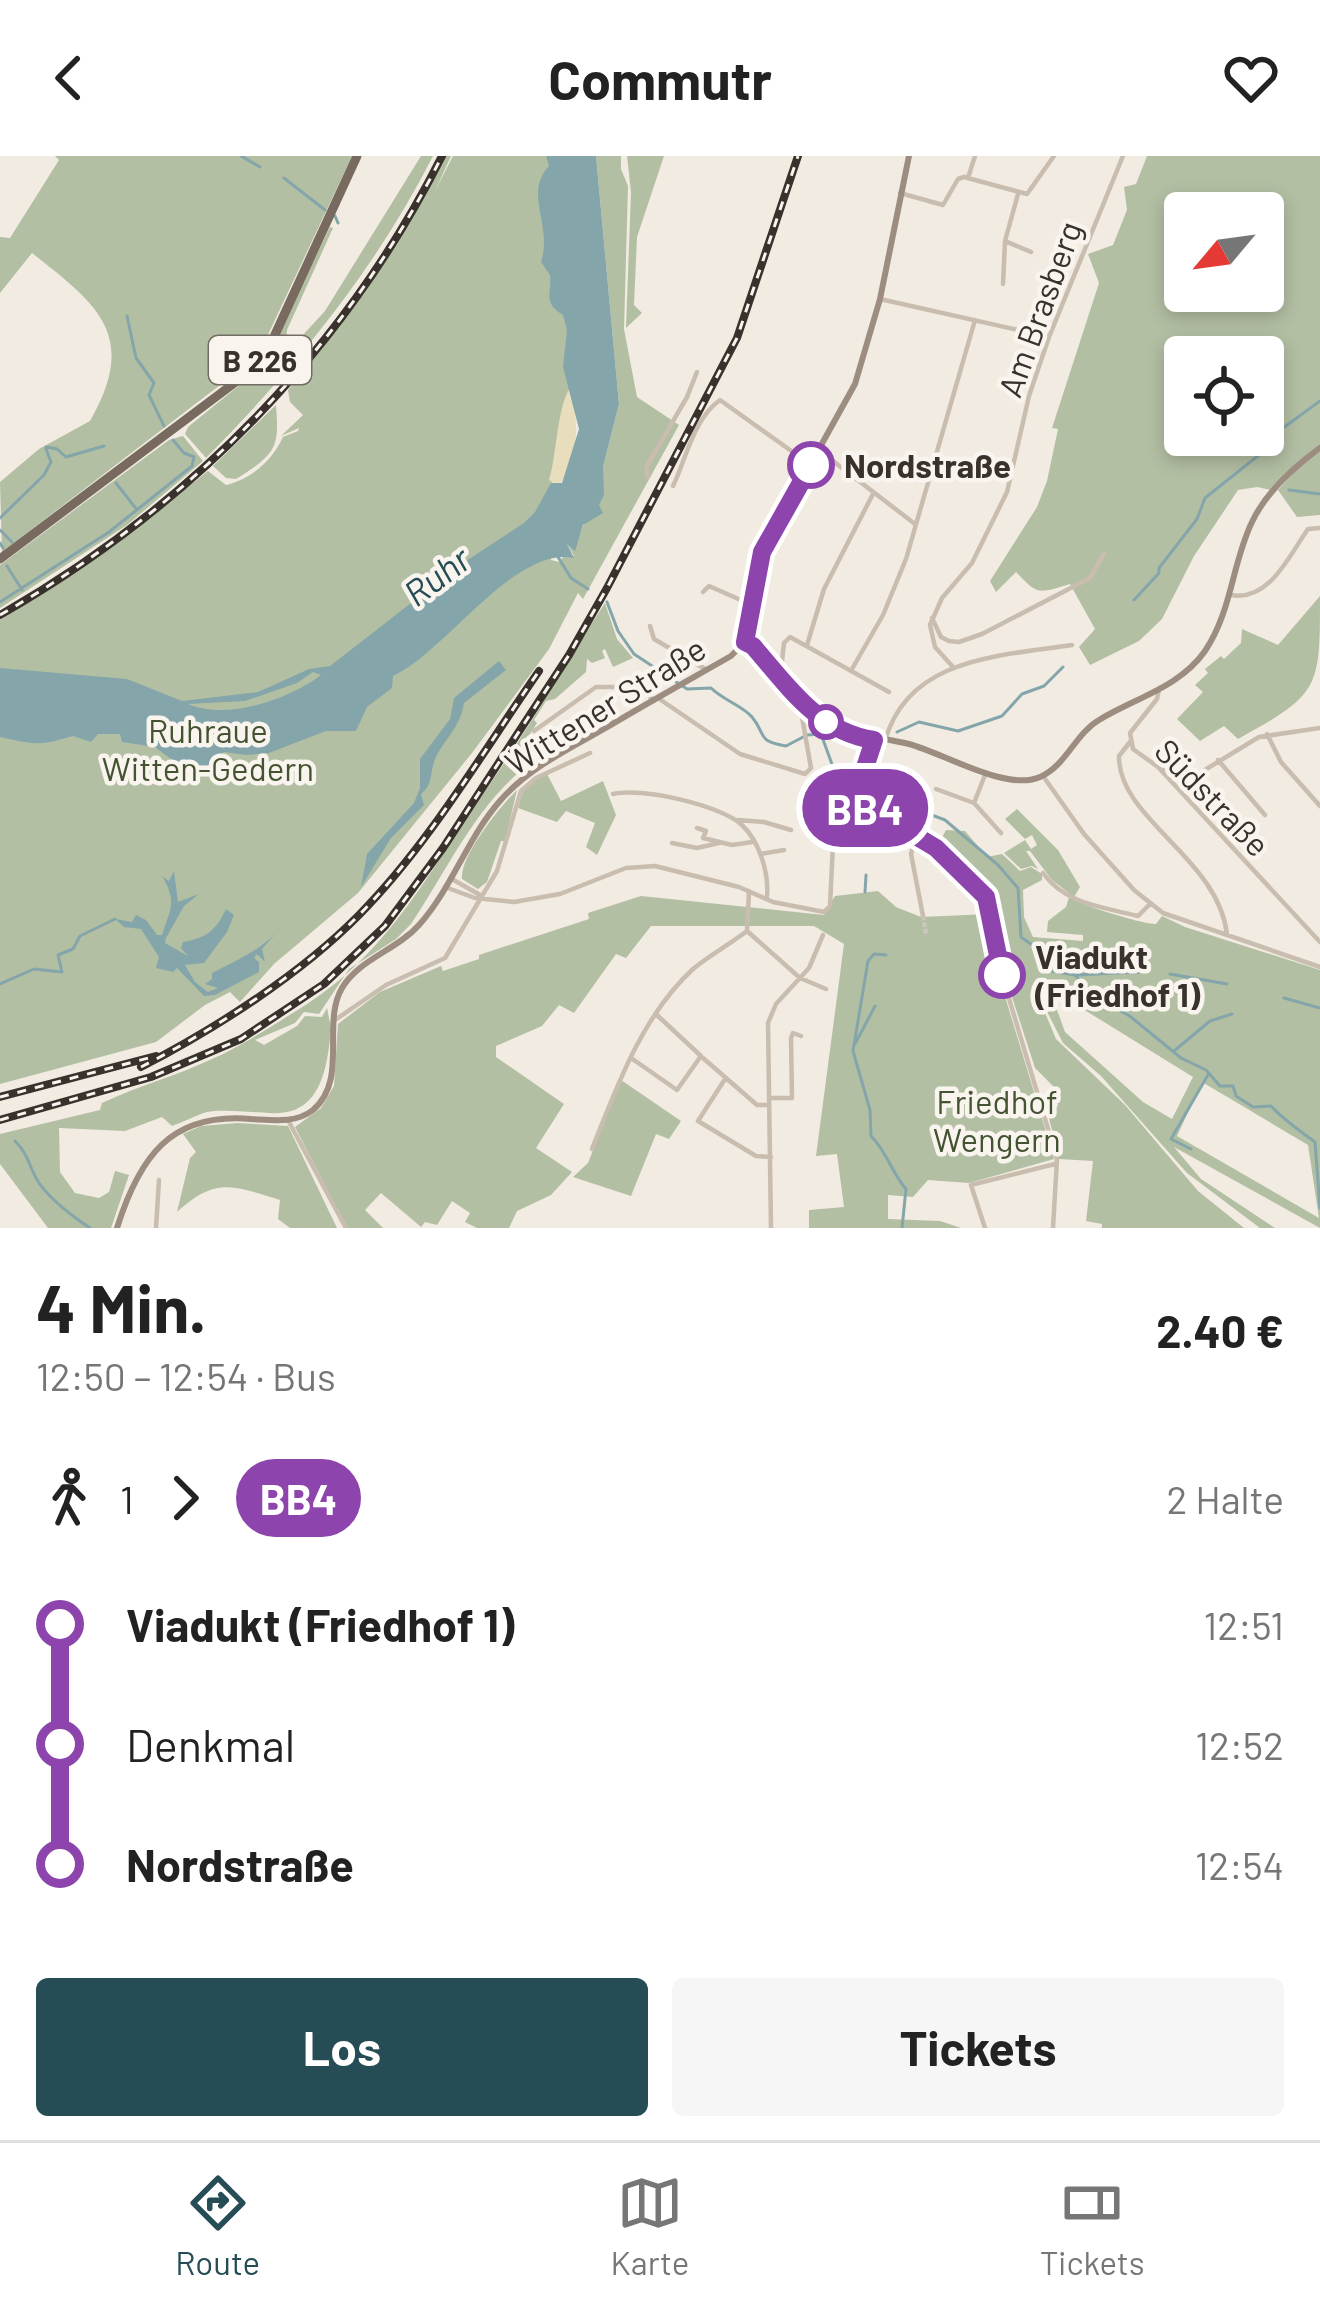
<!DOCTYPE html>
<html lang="de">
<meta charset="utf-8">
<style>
body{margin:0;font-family:Barlow,sans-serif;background:#f6f6f6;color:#222;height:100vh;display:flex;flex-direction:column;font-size:45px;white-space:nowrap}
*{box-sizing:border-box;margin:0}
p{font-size:39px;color:#767676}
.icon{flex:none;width:66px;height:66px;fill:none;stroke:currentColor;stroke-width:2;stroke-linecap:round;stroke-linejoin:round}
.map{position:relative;height:1072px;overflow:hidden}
.side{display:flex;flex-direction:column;background:#fff;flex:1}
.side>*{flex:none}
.badge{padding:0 24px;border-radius:39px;font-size:42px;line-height:78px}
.needle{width:78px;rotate:241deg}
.controls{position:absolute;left:1164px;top:36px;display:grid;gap:24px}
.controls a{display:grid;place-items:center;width:120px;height:120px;border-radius:12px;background:#fff;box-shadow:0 6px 18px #0003;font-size:60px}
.map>.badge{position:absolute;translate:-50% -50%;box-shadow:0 0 0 6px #fff}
.legs{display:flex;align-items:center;gap:18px;height:132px;padding:0 36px;font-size:39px}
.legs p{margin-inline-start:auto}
.head{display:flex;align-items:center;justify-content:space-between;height:204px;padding:0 36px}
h1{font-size:66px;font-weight:700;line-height:90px}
.button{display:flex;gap:24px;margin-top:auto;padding:24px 36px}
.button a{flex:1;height:138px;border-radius:12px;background:#264d55;color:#fff;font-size:48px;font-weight:700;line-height:138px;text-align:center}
.button a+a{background:#f6f6f6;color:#222}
ul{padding:0 36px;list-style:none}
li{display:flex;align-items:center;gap:42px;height:120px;font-size:45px}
li i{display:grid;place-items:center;width:18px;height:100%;margin:0 15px;background:currentColor}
li i::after{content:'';width:30px;height:30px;margin:-15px;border:9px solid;border-radius:50%;background:#fff}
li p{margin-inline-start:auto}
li:first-child i{background:linear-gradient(#0000 50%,currentColor 0)}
li:last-child i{background:linear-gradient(currentColor 50%,#0000 0)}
header{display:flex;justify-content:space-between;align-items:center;height:156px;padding:0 36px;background:#fff;font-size:54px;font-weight:700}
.dock{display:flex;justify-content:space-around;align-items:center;height:168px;border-top:3px solid #e0e0e0;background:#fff;font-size:33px;color:#767676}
.dock a{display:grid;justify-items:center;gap:6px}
.dock .selected{color:#264d55}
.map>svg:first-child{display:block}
.green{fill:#b3bfa3;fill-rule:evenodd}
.sand{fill:#e8debd}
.water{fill:#84a6ab;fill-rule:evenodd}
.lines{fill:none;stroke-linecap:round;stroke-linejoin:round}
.stream{stroke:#84a6ab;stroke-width:3}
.minor-tunnel{stroke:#ccc6be;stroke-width:4.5;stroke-dasharray:4.5 2;stroke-linecap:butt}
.minor{stroke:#c8bdae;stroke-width:4.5}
.secondary{stroke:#9c8d80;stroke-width:6}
.primary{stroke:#786a5f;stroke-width:9}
.rail-casing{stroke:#38312c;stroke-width:8}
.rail{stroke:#f9f5ee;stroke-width:3;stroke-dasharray:9;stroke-linecap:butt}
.line-1-casing{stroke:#fff;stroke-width:27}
.line-1{stroke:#8e44ad;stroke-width:18}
.stop-1-dot{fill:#fff;stroke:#8e44ad;stroke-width:6}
.labels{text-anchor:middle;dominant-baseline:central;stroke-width:9;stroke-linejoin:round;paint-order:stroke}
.shield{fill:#f9f5ee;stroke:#726c66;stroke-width:3}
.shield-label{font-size:30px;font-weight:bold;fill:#38312c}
.street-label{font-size:33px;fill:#38312c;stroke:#f9f5ee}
.stop-label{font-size:33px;font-weight:bold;fill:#38312c;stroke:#f9f5ee;text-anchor:start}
.park-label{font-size:33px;fill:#445332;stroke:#f9f5ee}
.water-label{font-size:36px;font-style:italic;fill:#264d55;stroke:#f9f5ee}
</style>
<header><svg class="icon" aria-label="back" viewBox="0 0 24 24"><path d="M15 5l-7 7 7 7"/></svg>Commutr<svg class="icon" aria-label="heart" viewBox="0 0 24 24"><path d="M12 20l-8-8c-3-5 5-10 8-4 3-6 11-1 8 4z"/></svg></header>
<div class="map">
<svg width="1320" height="1072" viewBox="0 0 1320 1072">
<rect width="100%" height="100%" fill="#f1ebe2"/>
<path class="green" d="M55,0h297l-94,200 -256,196 -2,-70 39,-33 51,-28c49,-86 8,-116 -58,-168l-32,40v-56l10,1 49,-78z
M421,0h12c-58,114 -138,212 -227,302l-21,-24 3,-7 75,-61 67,-139 3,1 -46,102 -1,13 4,6 35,-38z
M445,0h6l-16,35 18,-35h112l6,231 -21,104 1,69 8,2 5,-6h10l-7,-12 12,-7 4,-11 16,-21 4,-38 16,-63 -23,-248h25v13l7,17 -4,143 13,68 42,28 -96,174 -5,-6 -29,56 -77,104 -114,140 -84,71 -34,38 -10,-10 -25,13 -49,37 -156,42v-464l104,-67 104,-82 18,14c25,-6 46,-24 57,-48l15,-6 1,-3 -18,8 22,-21 -13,-13 -2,-12 76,-96z
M627,0h37l-27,81 -3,68 8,8 -16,15 5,-136z
M1147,0h173v291l-49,43 -14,-3 -19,3 -44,66 -32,63 -23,22 -49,24 -11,-18 16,-18 -25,-45c-33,10 -32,11 -54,-12l-20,20 -6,-11 47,-74 10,-26 11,-52 -6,-1 47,-145 -11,-29 25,-9 14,-35 -3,-23 12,-3zM1185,57h78v78h-78zM1185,201h78v78h-78z
M276,249c3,41 2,48 -40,74l-10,-1 -13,-12z
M183,280l20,25 -76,64 -127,83v-43l169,-125z
M1320,296v63l-23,2 -19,-27 19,-21z
M1320,440c0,93 0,98 -82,143l-14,-13 -24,15 -23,-22 26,-27 -8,-7 13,-12 -3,-4 16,-13 3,3 17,-16 1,-14 36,16z
M605,447l12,36 16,19 -20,9 -8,-18 -3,2 3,7 -13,5 -5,-4 -1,13 -31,27 -9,2 -12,19 3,3 -10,16 12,18c-59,39 -89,109 -128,167l-15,15 -47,30 -30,45 -15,-2 -9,11 -40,17 9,5 33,-19 8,-10 17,1 5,-9 4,20 2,-19c-5,44 -4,108 -63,104 -20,-1 -49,-4 -63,-1 -11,3 -23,10 -35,14l-10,-9 -37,14 -66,-3 1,44 15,21 24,5 10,-6 6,-21 14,4 -18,53h-63l-48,-64v-30l100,-24 2,-7c36,-17 74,-27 110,-44 28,-12 68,-38 95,-55 84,-54 125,-137 180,-216 42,-59 78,-124 118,-185z
M546,616l15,29 42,-20 13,34 -19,40 -11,-8 9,-24 -29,-12 -9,11 -39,-14 7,-22z
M517,634l-12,51h-4l-14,41 -9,7 -16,-10c-2,-23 37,-71 55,-89z
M1017,653l41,41 22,37 -6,10 -22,-17 -22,-29h-4l12,18 -6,-3 -11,3 -17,-16 21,-13 6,9 6,-4 -5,-10 -7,4 -20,-20z
M946,674l19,1 22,26 15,-3 18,17 11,-4 11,7v6l-19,10 1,27 9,20 50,4v-6l-36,-3 1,-11 18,-14 3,-10c11,8 73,27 87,27l6,-8 23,11 135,43v258l-146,-81 27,32 74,49h-15l-73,-55 -86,-97 -38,-33 -30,-59 23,55 69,66 73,86 46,37h-142v-4l-16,-3 7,-60 -34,-2 -12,-49 11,-4 -4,-19 -19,-19 -34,-105 -12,-68 -51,-50zM1049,832l144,89 -21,42 -29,-17 -78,-70zM1202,926l106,63 11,73 -142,-82z
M878,735l18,16 25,10 68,-3 4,61 7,5 53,175 1,4 -85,24 -41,-3 -15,17 -25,-2v24l52,2 21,7h-152v-18l35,-3 -7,-53 -21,2 28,-212 -30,-18h-163l-25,32 -10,-4 -42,59 -15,-8 -17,21 -46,20v11l68,47 -28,44 36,24 -21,23 -34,16 -8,17h-32l-12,-6 5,-9 -18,-12 -15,24 -12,-3 -4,5 -40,-34 -16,17 18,18h-36l-52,-101 26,-19 13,-22 4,-62 42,-32 61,-26 2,5 36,-12v-4l110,-36 -1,-6 53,-17 183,19 11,-19z
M621,924l60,41 -12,18 -13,-5 -25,62 -58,-19 15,-14z
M238,967l50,3 49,102h-47l-12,-9 2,-19c-46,-14 -64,-24 -103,12l13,-54 6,-6 -13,-18 18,-8z"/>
<path class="sand" d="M571,231c7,37 10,66 -12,99l-10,-6c8,-25 8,-76 22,-93z"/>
<path class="water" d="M546,0h50l23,248 -16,63 1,28 -5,10 4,8 -20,12 -8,26 -8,-7 7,14c-59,-13 -128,94 -181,118l-1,12 -25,19 -11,24h-30l-57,22 -23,2 -22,-3 -18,15 -31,-5 -20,-15 -33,-5 -2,-8h-22l-7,8 -18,-6c-35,10 -35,9 -73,1v-69l127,11 55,22 76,-9 51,-23 21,-3 130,-101 64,-42 11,-11 16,-29h11l17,-54 -16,-62 4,-37 -4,-15c-21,-13 -11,-21 -13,-40l-9,-13c12,-38 -18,-68 8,-96zM313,516l8,3c-32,24 -93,46 -133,29l57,-3 52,-18z
M499,505l7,9 -42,33c-4,25 -18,34 -28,54 -7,15 -2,27 -15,37l3,11 -33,33 -30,49 6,-33 47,-51 6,-15v-29l30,-40 4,-21z
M174,715l4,31 21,-8 -15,12 -18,32 -1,5 23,13 -7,-8 2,-6c24,-4 33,-12 43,-33l8,6 -7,17 -23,31 -19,2 10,17 13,10 10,-4 -13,-4 7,-5v-6c26,-14 52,-24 70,-47l-20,23 3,13 -8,-8 -3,4 5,4v10l-44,23 -11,1 -27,-28 -4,4 -17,-4 3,-11 -18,-28 -17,-2 -9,-8 17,3 4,-7 10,5 11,15h5c9,-28 15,-33 0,-59l7,5z"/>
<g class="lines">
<path class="stream" d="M241,0l19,11
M284,22l41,32
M335,60l3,7
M127,160l9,42 18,25 -5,12 15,31
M46,291l11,2 9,8 38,-11
M116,327l21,27
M1289,334l31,4
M0,362l44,-43 7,-13 -5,-13
M0,374l12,12
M0,387l3,5
M558,401l13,21 17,11
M7,410l15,24
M1134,444l25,-27v-5l38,-49 8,-21 69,-55 1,-9 45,-33
M0,446l109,-70 83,-66 2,-9 -10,-4 -11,-13
M607,446l11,29 16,23 53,35 24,-1c12,12 32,18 41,29 15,18 4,24 34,29l21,-11 14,-1 12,33 16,9
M897,576l22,-10 39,9 44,-15 20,-22 22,-8 19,-19
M863,633l82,31 53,45 20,23 3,49 14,10 10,23 30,5 16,18 40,24 50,41 25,12 14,16h13l3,10 17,11 18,-1c14,15 28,24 44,36l5,66
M865,736l1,-17
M886,799l-12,-1 -6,7 -15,90 17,59 1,26c16,16 21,37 35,53l-4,39
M1170,818l57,10
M1076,819l63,-3
M0,828l34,-15 28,3 -4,-17 15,-6 7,-13 35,-17
M1284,842l36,10
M855,888l20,-38
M1174,895l36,-30 22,-7
M15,985c15,15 13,25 24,42 11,16 34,34 51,45
M1191,993l-20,-10 38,-66"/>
<path class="minor-tunnel" d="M923,760l3,18"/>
<path class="minor" d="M968,22l7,-22
M900,37l43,12 15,-26 6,-2 63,17 27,-38
M1005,85l26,11
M1003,128l2,-43 13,-47
M880,143l169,38
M820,295l95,73
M648,321l-2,-9 41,-71 10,-25
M673,330c13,-27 21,-68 47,-86l91,65
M703,436l6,-6 43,19
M1231,439c38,7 58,-39 77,-66l12,-1
M932,462l9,19 8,4 10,1 23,-8 108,-56 14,-25
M650,470l4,13 53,31
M807,489l17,-56 49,-95
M953,511l-18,-20 -5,-22 12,-27 30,-35 35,-71 22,-96 20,-59 74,-181
M852,513l31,-54 23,-56 69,-239
M780,523l4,-36 6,-6 99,55
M1159,533l-2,10 -27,34 3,16 25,18 162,175
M658,542l82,56 65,20 6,-6 -12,-68
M534,575l62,-44h44l14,14
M1267,578l14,28 39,44
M885,585c23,-84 116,-85 187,-96
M1130,586l-11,14c-1,63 100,102 108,179
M1218,604l47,55
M864,613l33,13
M1163,614l27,9 69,-42 61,-9
M1043,620l41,58 50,56 29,23 157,54
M936,633l38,14 27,30
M613,638c27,-7 108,11 129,31 18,17 27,49 25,71
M859,646l77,46 52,53 14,74 55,184 -4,69
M859,646l-1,-13 16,-49
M974,647l11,-28
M738,664l26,2 27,8
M697,672l9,3 -3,7 29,7 20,-3
M916,680l-5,18 12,62
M672,687l25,5 22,-5
M760,698l24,-4
M1043,717c23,32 61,34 95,43l12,-12
M450,722l32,18
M445,731l30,11 39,4 46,-8 66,-26 29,-2 84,21 34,15 51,10 6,-6 3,-62 8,-23 18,-19
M749,735l-2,40 53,47 26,11
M335,864l51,-35 59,-27 52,-87 24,-80 15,-13 54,-25
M631,902l46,32 24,-34 -44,-41
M703,902l54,47h12
M725,923l-27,42 58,35 15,1
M769,942h23l-1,-60 2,-5 8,3
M289,966l57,106
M592,993c25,-63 50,-133 101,-180 17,-14 37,-25 54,-38
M156,1072l3,-48
M771,1072l-3,-205 8,-19 33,-36 14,-33
M985,1072l-14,-43 84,-21"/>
<path class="secondary" d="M745,486l8,4c22,25 40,55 69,73 31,20 54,17 87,25 34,9 98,48 131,33 26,-11 35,-43 59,-57 36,-22 81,-33 106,-69 27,-40 27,-88 47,-129 14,-30 42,-55 68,-74
M745,486l17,-90 93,-168 25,-85 29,-143
M117,1072c22,-70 53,-116 134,-109 21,1 44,5 62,-9 36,-31 8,-86 29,-122 17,-29 55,-38 77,-63 33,-37 48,-86 80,-123 28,-33 68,-52 105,-73 42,-25 85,-49 127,-73l14,-14"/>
<path class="primary" d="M0,403l253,-190 20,-30 84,-183"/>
<g class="rail-casing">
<path id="rail" d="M0,459c189,-108 344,-264 442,-459
M141,911c74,-38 160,-93 218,-152 70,-71 123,-162 180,-244
M0,941l156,-41
M0,964l151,-43 90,-38 83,-55 61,-58 58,-78 126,-193 38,-67 130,-250 61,-182"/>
</g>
<use href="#rail" class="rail"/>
</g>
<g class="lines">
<g class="line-1-casing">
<path id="line-1" d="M811,309l-49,87 -17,90 8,4c34,39 65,86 121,94l-16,49 1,13 77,46 50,49 16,78"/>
</g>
<use href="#line-1" class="line-1"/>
</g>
<g class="stop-1-dot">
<circle cx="811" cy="309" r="21"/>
<circle cx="826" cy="566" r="15"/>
<circle cx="1002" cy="819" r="21"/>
</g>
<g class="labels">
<rect class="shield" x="209" y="180" width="102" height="48" rx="9"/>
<g class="shield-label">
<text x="260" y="204">B 226</text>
</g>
<g class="street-label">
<text transform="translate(1039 153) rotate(-70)">Am Brasberg</text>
<text transform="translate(605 549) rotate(-32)">Wittener Straße</text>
<text transform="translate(1213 641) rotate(46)">Südstraße</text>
</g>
<g class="stop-label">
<text x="844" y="309">Nordstraße</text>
<text x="1035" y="800">Viadukt<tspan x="1035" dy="38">(Friedhof 1)</tspan></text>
</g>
<g class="park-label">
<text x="208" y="574">Ruhraue<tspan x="208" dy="38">Witten-Gedern</tspan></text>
<text x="997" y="945">Friedhof<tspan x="997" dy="38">Wengern</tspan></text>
</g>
<g class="water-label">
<text transform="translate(436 419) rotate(-37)">Ruhr</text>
</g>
</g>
</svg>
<div class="controls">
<a><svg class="needle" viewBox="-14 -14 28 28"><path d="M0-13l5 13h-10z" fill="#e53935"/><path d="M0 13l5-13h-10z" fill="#767676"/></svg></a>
<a><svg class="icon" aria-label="locate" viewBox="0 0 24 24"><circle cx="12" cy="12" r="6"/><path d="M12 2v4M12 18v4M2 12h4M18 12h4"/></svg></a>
</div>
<b class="badge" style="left:865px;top:652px;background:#8e44ad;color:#fff">BB4</b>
</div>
<section class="side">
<div class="head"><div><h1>4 Min.</h1><p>12:50 – 12:54 · Bus</p></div><b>2.40 €</b></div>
<div class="legs"><svg class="icon" aria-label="walk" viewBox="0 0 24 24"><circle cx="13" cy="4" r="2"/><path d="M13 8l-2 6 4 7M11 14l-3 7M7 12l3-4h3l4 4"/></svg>1<svg class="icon" aria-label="forward" viewBox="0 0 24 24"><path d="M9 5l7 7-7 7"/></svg><b class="badge" style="background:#8e44ad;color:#fff">BB4</b><p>2 Halte</p></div>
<ul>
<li><i style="color:#8e44ad"></i><b>Viadukt (Friedhof 1)</b><p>12:51</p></li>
<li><i style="color:#8e44ad"></i><span>Denkmal</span><p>12:52</p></li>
<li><i style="color:#8e44ad"></i><b>Nordstraße</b><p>12:54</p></li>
</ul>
<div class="button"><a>Los</a><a>Tickets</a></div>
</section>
<nav class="dock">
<a class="selected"><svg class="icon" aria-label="directions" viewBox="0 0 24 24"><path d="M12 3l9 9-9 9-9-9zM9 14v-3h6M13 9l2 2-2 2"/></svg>Route</a>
<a><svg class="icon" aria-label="map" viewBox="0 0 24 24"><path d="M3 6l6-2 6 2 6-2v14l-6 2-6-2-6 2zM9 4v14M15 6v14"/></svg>Karte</a>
<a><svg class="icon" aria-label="tickets" viewBox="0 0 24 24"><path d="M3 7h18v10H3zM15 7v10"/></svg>Tickets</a>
</nav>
